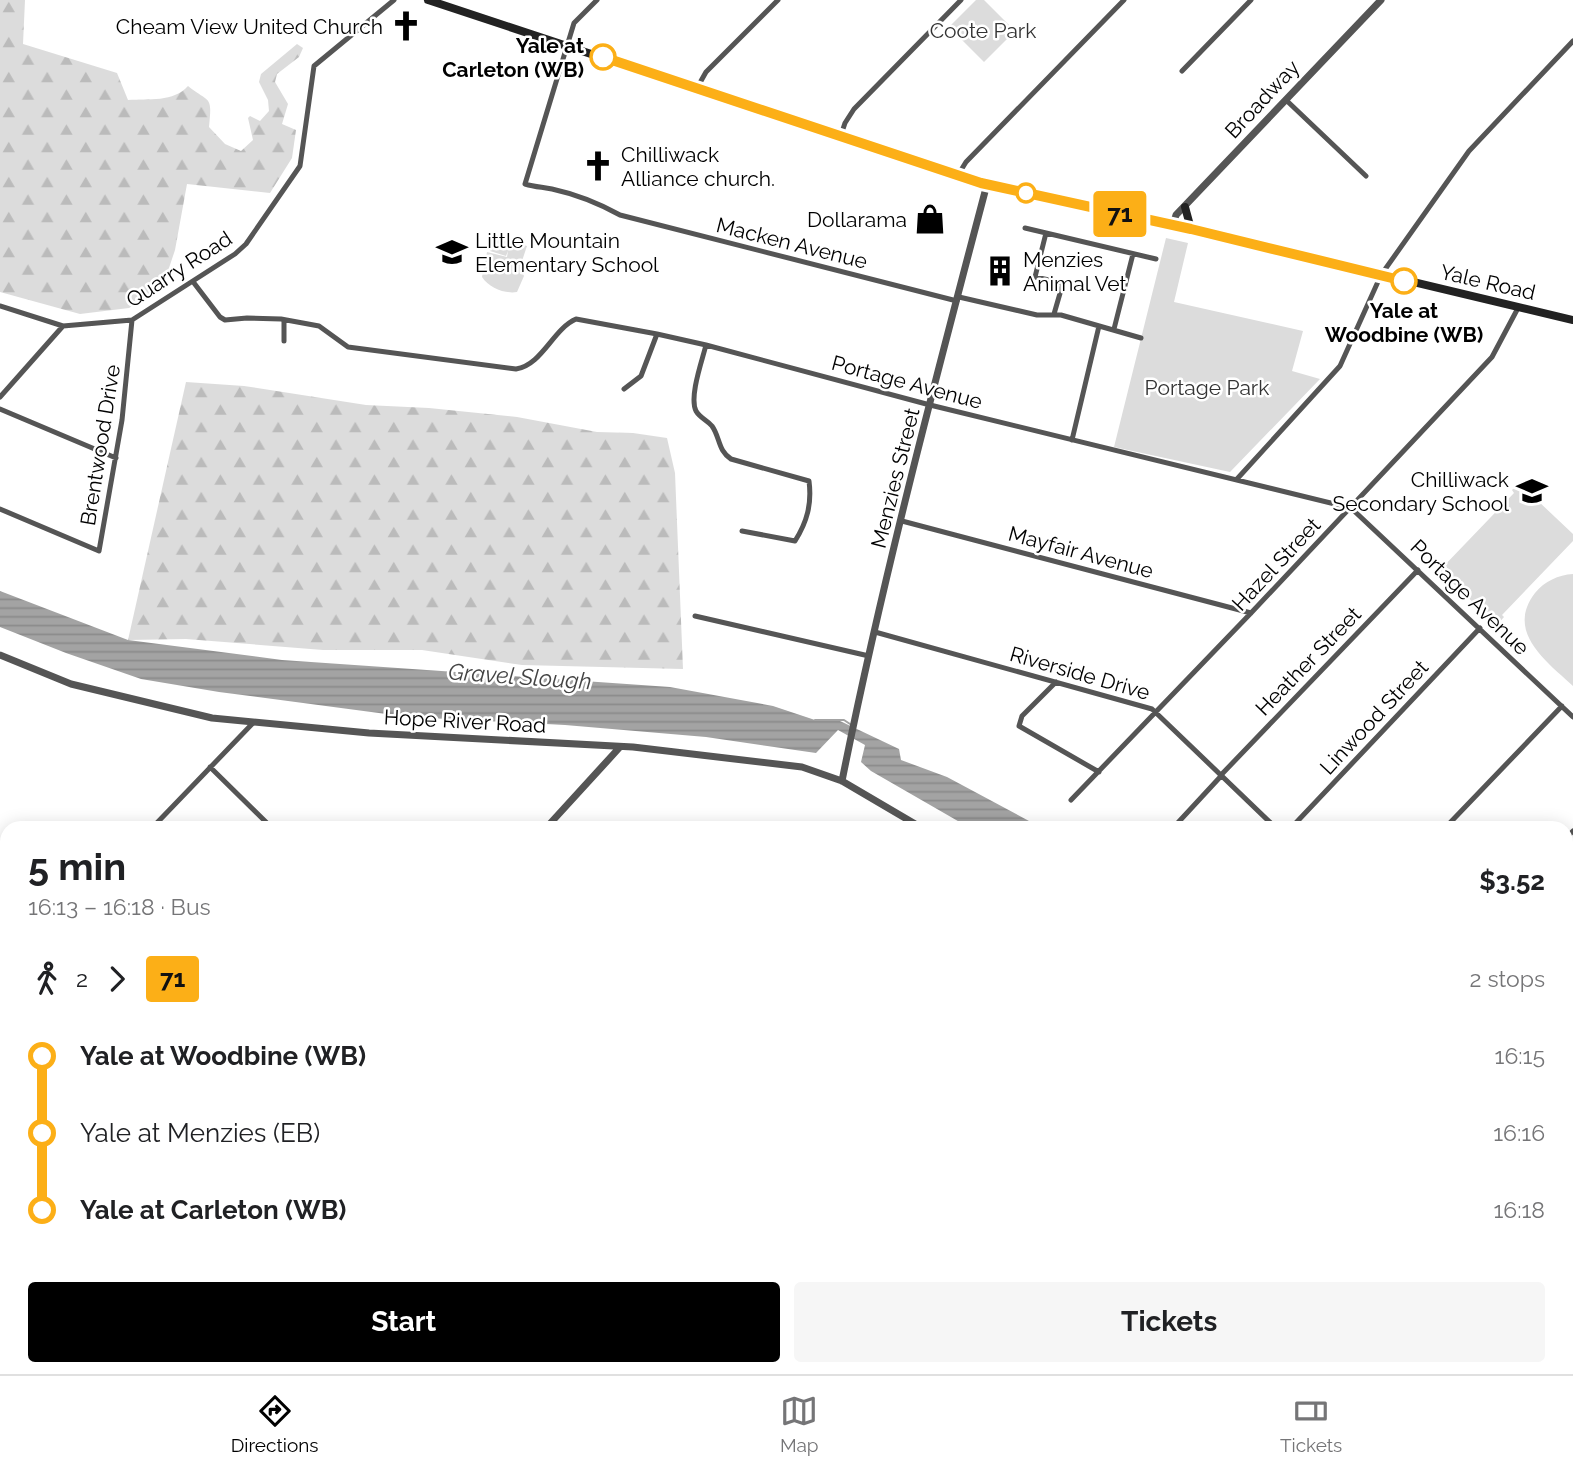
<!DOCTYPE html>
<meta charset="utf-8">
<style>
body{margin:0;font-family:Raleway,sans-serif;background:#f6f6f6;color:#202124;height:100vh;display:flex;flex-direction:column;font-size:26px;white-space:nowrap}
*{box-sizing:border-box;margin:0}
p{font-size:23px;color:#757577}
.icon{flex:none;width:38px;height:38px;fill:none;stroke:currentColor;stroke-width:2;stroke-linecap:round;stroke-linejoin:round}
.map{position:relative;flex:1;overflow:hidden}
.panel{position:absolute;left:0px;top:821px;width:1573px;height:555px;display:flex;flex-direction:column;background:#fff;border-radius:21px 21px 0 0;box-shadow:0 4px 18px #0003}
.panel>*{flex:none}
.badge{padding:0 14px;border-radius:5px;font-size:24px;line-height:46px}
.map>.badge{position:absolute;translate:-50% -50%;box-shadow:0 0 0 4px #fff}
.legs{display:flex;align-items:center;gap:10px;height:77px;padding:0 28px;font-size:23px}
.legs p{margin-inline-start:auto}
.overview{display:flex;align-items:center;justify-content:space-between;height:119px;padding:0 28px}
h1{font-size:38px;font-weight:700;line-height:52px}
.primary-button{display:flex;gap:14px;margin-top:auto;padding:14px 28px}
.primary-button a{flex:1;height:80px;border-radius:7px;background:#000;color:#fff;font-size:28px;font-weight:700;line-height:80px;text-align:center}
.primary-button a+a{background:#f6f6f6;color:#202124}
ul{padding:0 28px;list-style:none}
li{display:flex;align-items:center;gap:24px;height:77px;font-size:26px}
li i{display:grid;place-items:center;width:10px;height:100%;margin:0 9px;background:currentColor}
li i::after{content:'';width:18px;height:18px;margin:-9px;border:5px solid;border-radius:50%;background:#fff}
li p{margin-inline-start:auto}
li:first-child i{background:linear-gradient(#0000 50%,currentColor 0)}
li:last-child i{background:linear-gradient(currentColor 50%,#0000 0)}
.tab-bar{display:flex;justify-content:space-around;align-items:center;height:98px;border-top:2px solid #e0e0e0;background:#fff;font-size:19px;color:#757577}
.tab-bar a{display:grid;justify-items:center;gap:4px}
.tab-bar .current{color:#000}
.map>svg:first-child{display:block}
.green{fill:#dcdcdc}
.forest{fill:url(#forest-firs)}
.water{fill:url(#water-rules)}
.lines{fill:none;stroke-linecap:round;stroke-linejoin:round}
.stream{stroke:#a3a3a3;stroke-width:2}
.minor{stroke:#555;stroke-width:5}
.tertiary{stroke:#555;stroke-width:7}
.secondary{stroke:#222;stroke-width:8}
.line-1-casing{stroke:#fff;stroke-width:16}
.line-1{stroke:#fcaf17;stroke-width:10}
.stop-1-dot{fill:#fff;stroke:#fcaf17;stroke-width:3.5}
.labels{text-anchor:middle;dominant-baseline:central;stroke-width:5;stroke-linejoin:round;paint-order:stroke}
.poi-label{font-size:21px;fill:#000;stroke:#fff;text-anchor:end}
.park-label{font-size:21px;fill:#333;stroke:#fff}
.stop-label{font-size:21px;font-weight:bold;fill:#000;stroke:#fff;text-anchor:end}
.street-label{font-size:21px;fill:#000;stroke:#fff}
.water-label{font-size:23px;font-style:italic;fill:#444;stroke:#fff}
</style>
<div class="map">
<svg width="1573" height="1374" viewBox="0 0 1573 1374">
<defs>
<pattern id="forest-firs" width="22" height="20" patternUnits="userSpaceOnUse" patternTransform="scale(1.75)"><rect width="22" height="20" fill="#dcdcdc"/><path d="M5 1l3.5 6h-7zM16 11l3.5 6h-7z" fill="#bbb"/></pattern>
<pattern id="water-rules" width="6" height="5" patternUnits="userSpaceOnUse" patternTransform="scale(1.75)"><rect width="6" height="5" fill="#a3a3a3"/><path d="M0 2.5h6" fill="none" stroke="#8b8b8b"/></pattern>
</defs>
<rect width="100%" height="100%" fill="#fff"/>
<path class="green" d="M976,0h8l31,31 -31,31 -35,-35z
M493,238l34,8 -7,21 4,9 -7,16c-12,2 -28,-4 -35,-15l5,-25 20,5 1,-6 -2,5 -16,-5z
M1166,238l22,5 -14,59 129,29 -11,40 28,8 -90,93 -116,-25z
M1519,483l54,51v7l-71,74 2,2 -7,8 -56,-53v-3l73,-76 -2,-3z
M1573,574v112c-26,-24 -68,-54 -38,-93 10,-12 23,-18 38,-19z
M1278,1368h134v1l-5,5h-135z"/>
<path class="forest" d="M0,0h25l-2,44 94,29 11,27c20,-1 46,2 60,-14 23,18 24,9 21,41l16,17 16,7 12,-11 -5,-22 2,-2 10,5 9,-10 -1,-11 -9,-18 2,-8 36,-30 6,4 -4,9 -22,17 -2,8 13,22 -6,20 14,6 -4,28 -22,35 -83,-9 -12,66 -12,36 -34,22 -49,6 -80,-22z
M186,382l58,4 122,19 63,3 88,9 80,15 36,1 34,5 8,35 8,196 -161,-4 -100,-15h-99l-137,-11 -58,1z"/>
<path class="water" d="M0,591l128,49 154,20 388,27 103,19 42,14 25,1 59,28 2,11 46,17 95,51h-72l-99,-57 -10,-9 4,-17 -27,-15 -22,23 -110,-16 -141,-12 -156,-8 -190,-25 -78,-13 -75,-26 -66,-26z"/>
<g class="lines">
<path class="stream" d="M815,720h29l6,4"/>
<path class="minor" d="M597,0l-23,23 -49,161c10,3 17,3 27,5 23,5 48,15 68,26l337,86
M1182,71l69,-71
M697,88l9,-16 72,-72
M1286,100l80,76
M841,135l4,-12 9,-14 107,-109
M958,175l8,-13 158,-162
M1025,228l131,31
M1046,233l-11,44 28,6 -9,31
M194,283l26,34 5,3 22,-2 34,1 38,7 29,21 168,22c26,-4 37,-40 60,-50l81,15 49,11 224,60 421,103 222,209
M959,297l78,18h24l80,23
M0,306l63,20 69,-6 103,-66 11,-10 54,-78 14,-100 80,-66
M284,320v21
M1114,329l19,-75
M706,345c-4,16 -17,52 -10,66 4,7 11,9 16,15 8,11 6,25 19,33l78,22c3,23 -2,41 -14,60l-53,-10
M624,389l17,-13 16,-42
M0,397l63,-71
M0,409l116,49
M1072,440l27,-114
M1237,479l103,-113 41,-91 88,-124 104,-110
M0,509l99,42 23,-131 10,-100
M902,521l349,92
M695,616l174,40
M875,632l277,77 124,119
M1056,682l-34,34 -3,10 80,46
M210,767l62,61
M1221,775l197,-205
M1071,800l180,-187 241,-256 26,-49
M152,828l101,-105
M1173,828l49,-53
M1291,828l189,-200
M1445,828l117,-122
M1566,838l7,-7
M1566,976l7,6
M0,985l7,-7
M1566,1063l7,-7
M1566,1107l7,6
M0,1114l7,-7
M0,1245l7,7
M0,1359l7,6
M11,1368l5,6
M259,1368l5,6
M388,1368l6,6
M746,1368l6,6
M889,1368l8,6
M156,1374l5,-6
M450,1374l5,-6
M1037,1374l5,-6
M1265,1374l5,-6
M1474,1374l5,-6"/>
<path class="tertiary" d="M1173,225l3,-10 205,-215
M0,655l71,29 141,34 157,15 264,14 169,20 40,14 80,47
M842,781c40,-200 93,-400 145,-597
M546,828l74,-81
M1534,1368l4,6
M29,1374l5,-6"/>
<path class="secondary" d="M428,0l553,183 210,46 382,91
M1185,207l6,22"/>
</g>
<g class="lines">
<g class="line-1-casing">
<path id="line-1" d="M603,57l378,126 210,46 213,52"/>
</g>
<use href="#line-1" class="line-1"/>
</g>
<defs>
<g id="church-bare" transform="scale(2.415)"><path d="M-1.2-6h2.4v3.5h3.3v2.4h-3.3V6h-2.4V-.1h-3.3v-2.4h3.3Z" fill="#000" stroke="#fff" stroke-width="2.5" paint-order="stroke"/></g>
<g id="shop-bare" transform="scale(2.415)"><path d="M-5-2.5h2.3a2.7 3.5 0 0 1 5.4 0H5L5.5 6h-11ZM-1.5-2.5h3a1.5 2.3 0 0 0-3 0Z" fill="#000" stroke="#fff" stroke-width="2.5" paint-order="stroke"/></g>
<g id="school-bare" transform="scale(2.415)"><path d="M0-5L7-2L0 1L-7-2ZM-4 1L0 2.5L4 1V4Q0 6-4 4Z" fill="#000" stroke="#fff" stroke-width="2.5" paint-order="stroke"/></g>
<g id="building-bare" transform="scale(2.415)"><path d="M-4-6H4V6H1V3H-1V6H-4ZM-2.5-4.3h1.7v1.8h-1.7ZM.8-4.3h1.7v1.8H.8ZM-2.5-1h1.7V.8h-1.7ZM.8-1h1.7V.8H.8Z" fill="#000" stroke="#fff" stroke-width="2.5" paint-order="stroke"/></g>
</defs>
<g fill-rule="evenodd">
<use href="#church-bare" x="406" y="26"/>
<use href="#church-bare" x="598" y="166"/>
<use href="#shop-bare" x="930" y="219"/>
<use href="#school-bare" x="452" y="252"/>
<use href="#building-bare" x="1000" y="271"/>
<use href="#school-bare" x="1532" y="491"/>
</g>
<g class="stop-1-dot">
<circle cx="603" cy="57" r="12"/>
<circle cx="1026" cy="193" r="9"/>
<circle cx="1404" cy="281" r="12"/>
</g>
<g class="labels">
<g class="poi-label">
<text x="383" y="26">Cheam View United Church</text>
<text x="621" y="154" text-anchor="start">Chilliwack<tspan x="621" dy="24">Alliance church.</tspan></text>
<text x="907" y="219">Dollarama</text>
<text x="475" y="240" text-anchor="start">Little Mountain<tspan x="475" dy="24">Elementary School</tspan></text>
<text x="1023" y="259" text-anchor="start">Menzies<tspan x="1023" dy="24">Animal Vet</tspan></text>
<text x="1509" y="479">Chilliwack<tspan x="1509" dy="24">Secondary School</tspan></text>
</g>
<g class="park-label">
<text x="983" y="30">Coote Park</text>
<text x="1207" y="387">Portage Park</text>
</g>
<g class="stop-label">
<text x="584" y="45">Yale at<tspan x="584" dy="24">Carleton (WB)</tspan></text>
<text x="1404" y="310" text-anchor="middle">Yale at<tspan x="1404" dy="24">Woodbine (WB)</tspan></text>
</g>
<g class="street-label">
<text transform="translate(1262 99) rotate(-47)">Broadway</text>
<text transform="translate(792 243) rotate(14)">Macken Avenue</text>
<text transform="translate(179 269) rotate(-33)">Quarry Road</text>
<text transform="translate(1488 282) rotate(13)">Yale Road</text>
<text transform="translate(907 382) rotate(15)">Portage Avenue</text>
<text transform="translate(100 445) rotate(-81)">Brentwood Drive</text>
<text transform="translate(895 478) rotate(-76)">Menzies Street</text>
<text transform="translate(1081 552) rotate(15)">Mayfair Avenue</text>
<text transform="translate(1276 564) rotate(-47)">Hazel Street</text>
<text transform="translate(1470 597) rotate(44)">Portage Avenue</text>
<text transform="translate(1308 661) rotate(-46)">Heather Street</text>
<text transform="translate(1080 673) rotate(16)">Riverside Drive</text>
<text transform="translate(1374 717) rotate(-47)">Linwood Street</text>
<text transform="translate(465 721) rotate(3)">Hope River Road</text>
</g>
<g class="water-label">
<text transform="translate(520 676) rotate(4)">Gravel Slough</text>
</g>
</g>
</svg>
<b class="badge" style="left:1120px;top:214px;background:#fcaf17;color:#111">71</b>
<section class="panel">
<div class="overview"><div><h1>5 min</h1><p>16:13 – 16:18 · Bus</p></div><b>$3.52</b></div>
<div class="legs"><svg class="icon" aria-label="walk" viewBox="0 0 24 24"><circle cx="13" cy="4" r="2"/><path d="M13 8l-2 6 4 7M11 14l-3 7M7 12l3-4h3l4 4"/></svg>2<svg class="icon" aria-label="forward" viewBox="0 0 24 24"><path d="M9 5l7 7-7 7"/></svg><b class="badge" style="background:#fcaf17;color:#111">71</b><p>2 stops</p></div>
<ul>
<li><i style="color:#fcaf17"></i><b>Yale at Woodbine (WB)</b><p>16:15</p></li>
<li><i style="color:#fcaf17"></i><span>Yale at Menzies (EB)</span><p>16:16</p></li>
<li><i style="color:#fcaf17"></i><b>Yale at Carleton (WB)</b><p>16:18</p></li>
</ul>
<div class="primary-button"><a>Start</a><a>Tickets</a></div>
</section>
</div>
<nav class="tab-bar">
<a class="current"><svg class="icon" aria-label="directions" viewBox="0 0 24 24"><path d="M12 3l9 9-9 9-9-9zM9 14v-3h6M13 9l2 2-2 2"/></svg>Directions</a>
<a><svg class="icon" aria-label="map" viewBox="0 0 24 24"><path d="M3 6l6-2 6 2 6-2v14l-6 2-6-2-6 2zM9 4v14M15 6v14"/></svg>Map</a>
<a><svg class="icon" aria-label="tickets" viewBox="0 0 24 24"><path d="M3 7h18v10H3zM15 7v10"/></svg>Tickets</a>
</nav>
